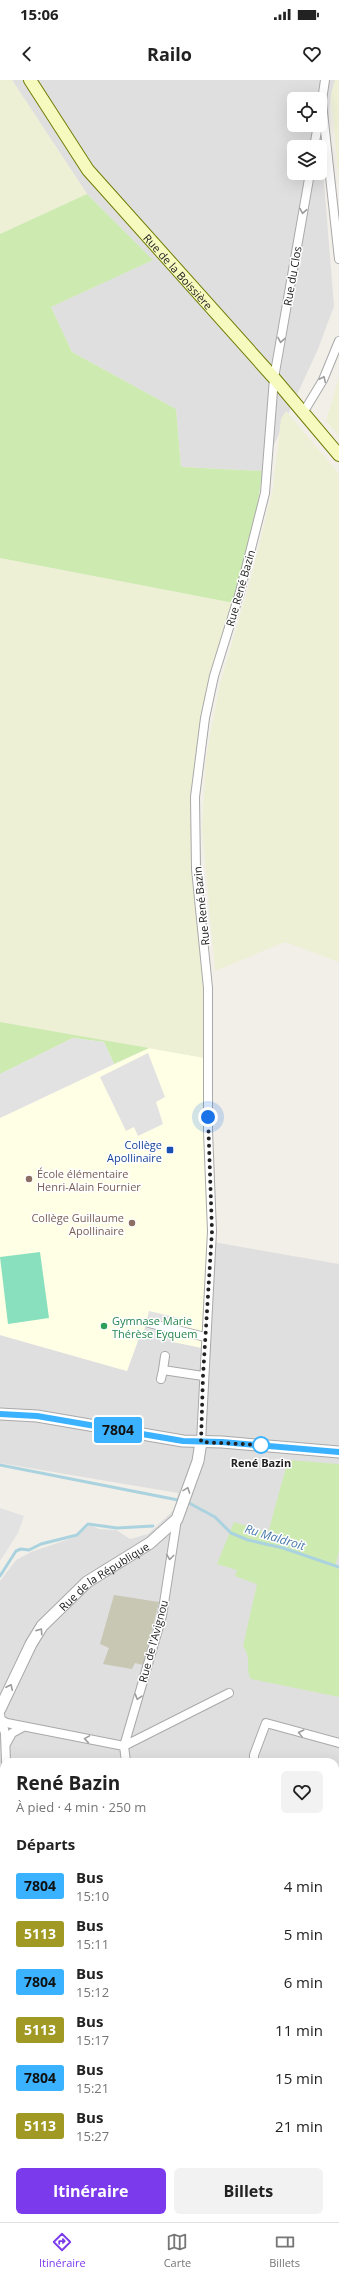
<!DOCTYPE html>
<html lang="fr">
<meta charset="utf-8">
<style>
body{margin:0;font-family:"Open Sans",sans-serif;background:#f2f2f2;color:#222;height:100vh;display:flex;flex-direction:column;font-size:15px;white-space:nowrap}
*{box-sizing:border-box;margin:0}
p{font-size:13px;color:#767676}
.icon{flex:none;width:22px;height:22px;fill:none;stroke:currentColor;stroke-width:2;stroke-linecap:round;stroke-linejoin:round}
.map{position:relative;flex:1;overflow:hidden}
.sheet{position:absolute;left:0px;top:1678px;width:339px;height:464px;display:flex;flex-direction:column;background:#fff;border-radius:12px 12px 0 0;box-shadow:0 4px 16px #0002}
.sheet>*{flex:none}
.badge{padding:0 8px;border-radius:3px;font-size:14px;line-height:26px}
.controls{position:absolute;left:287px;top:12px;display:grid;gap:8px}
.controls a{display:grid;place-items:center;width:40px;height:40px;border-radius:6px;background:#fff;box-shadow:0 4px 16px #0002;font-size:20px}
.you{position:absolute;width:20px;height:20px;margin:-10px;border:3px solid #fff;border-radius:50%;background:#1a73e8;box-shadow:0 0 0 6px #1a73e833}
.map>.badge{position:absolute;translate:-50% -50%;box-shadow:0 0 0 2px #fff}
h2{padding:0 16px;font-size:15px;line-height:36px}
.round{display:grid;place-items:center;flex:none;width:42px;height:42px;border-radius:6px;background:#f2f2f2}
.summary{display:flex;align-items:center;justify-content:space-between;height:68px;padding:0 16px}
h1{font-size:19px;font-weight:700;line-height:30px}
.cta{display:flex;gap:8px;margin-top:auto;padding:8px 16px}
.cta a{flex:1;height:46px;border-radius:6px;background:#7c3aed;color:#fff;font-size:16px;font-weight:700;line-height:46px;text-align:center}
.cta a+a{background:#f2f2f2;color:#222}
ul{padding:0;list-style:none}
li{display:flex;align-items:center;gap:12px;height:48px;padding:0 16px}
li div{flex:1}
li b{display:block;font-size:15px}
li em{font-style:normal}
li .badge{min-width:44px;font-weight:700;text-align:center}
.status{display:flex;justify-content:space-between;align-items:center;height:28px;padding:0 20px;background:#fff;direction:ltr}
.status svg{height:11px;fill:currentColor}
header{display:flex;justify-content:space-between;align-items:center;height:52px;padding:0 16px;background:#fff;font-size:18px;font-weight:700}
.tabs{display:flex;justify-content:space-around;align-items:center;height:56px;border-top:1px solid #e0e0e0;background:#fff;font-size:11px;color:#767676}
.tabs a{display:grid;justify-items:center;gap:2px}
.tabs .current{color:#7c3aed}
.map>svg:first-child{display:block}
.residential{fill:#e0dfdf;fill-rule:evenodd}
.education{fill:#ffffe5}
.construction{fill:#c7c7b4}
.farmland{fill:#eef0d5}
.grass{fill:#cdebb0}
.pitch{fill:#88e0be}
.parking{fill:#e2e2e2}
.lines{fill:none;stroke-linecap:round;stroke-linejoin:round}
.stream{stroke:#aad3df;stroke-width:3}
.minor-casing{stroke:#a9a9a9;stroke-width:10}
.tertiary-casing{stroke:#a9a9a9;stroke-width:13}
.secondary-casing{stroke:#707d05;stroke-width:14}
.minor{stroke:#fff;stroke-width:8}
.tertiary{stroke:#fff;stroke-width:11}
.secondary{stroke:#f7fabf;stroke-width:12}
.oneway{stroke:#9c9c9c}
.line-casing{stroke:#fff;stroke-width:9}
.line{stroke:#3bb2ff;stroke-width:6}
.walk{stroke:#222;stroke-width:4;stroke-dasharray:0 7.2}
.transit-dot{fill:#1a4fb4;stroke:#fff;stroke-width:1.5}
.education-dot{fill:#8d6e63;stroke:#fff;stroke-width:1.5}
.leisure-dot{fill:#2e9e5b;stroke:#fff;stroke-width:1.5}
.stop-dot{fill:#fff;stroke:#3bb2ff;stroke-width:2}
.labels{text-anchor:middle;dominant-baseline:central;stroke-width:3;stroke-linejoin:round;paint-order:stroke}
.street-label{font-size:11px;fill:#222;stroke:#fff}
.transit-label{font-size:11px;fill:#164399;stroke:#fff;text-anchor:end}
.education-label{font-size:11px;fill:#785e54;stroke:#fff;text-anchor:start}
.leisure-label{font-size:11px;fill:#27864d;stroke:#fff;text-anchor:start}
.stop-label{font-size:11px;font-weight:bold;fill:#222;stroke:#fff}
.water-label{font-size:12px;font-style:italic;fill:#4a7aab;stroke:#fff}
</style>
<div class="status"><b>15:06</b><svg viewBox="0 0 49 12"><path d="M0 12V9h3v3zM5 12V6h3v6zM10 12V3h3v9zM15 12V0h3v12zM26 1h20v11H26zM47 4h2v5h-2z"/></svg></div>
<header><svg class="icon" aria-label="back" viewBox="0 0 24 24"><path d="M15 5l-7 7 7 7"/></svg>Railo<svg class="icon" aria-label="heart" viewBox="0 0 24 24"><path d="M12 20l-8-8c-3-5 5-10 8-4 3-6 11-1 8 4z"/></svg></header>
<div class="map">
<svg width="339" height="2142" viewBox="0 0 339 2142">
<rect width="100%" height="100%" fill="#f2efe9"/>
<path class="residential" d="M12,0h323l-4,15 -8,75 11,136 -16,43 -56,122 -81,-4 -5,-58 -104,-57 -21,-45 101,-47 -65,-66zM294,19h26v26h-26zM294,67h26v26h-26z
M207,1161l132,23v958h-339v-641l16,-21 15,-8 47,-16 12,-11 9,4 17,1 14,9 18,-5 27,-25 3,-16 -178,-30v-128l127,36 13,-36 62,13zM4,1682h331v456h-331z"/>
<path class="education" d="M149,968l56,10 2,183 -5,107 -62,-13 -13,36 -127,-36v-217z"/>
<path class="construction" d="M114,1515l45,7 -16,63 -8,-2 -3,6 -29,-5 6,-16 -9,-4z"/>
<path class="farmland" d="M0,0h12l75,114 -87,40z
M335,0h4v104l-8,-89z
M339,297v59l-13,-15z
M286,331l53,63v488l-54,-20 -70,29 -13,-144 4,-70 14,-73 32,-110 21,-86 8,-69z
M0,478l234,45 -29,99 -14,89 1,69 11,118 2,80 -205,-36z"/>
<path class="grass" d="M87,114l66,66 -102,47 21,45 104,57 5,58 81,4c-4,45 -17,88 -28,132l-234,-45v-324z
M0,942l149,26 -35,16 -10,-22 -31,-4 -73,36z
M288,1380l51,4v86l-4,18 4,1v128l-88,-18c-7,-14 2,-18 -8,-33l14,-62 -22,-8 2,-6 -20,-6 17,-42 34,11z
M339,1851v278l-4,-4v-262z"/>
<path class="pitch" d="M40,1172l9,66 -41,6 -8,-67z"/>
<path class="parking" d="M73,958l31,4 10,22 -114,54v-44z
M148,973l17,44 -9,5 7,22 -25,12 -4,-9 -8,4 -26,-54z
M149,1231l30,7 -6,24 -30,-7z
M0,1428l24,8 -6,17 -18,28z"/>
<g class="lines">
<path class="stream" d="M0,1385l178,35
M189,1423l26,14 16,16 17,7 35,8 56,19
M0,1496l16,-25 5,-2 8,1 12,-6 36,-9 11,-11 29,4 36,-2"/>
<g class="minor-casing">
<path id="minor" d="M322,23l17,156
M321,27l4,-27
M314,67l4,-22
M303,333l20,-33 16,-39
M149,1243l56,14
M163,1290l2,-14
M161,1299l2,-9 40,6
M201,1362l11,-211 -4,-100v-143l-12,-119 -1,-72 10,-79 9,-42 26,-84 25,-99 9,-115 36,-205
M0,1634l1,6 6,3 117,23
M0,1647l4,2 1,5 1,28
M6,1664l6,-11 11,-6
M124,1666l105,-53
M126,1682l-2,-16 38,-130 15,-97
M254,1682v-7l12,-32 73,20
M0,1728l4,-21
M335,1745l4,-15
M0,1957l4,3
M276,2138l12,4
M334,2138l2,4
M82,2142v-4"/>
</g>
<g class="tertiary-casing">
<g id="tertiary">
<path d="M0,1334l37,2 146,25 39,1 117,10"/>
<path id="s1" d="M0,1629l31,-65 11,-18 45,-44 63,-39 27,-24 21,-58 3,-19"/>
</g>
</g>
<g class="secondary-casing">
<g id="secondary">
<path id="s2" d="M30,0l58,90 186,208 65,77"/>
</g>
</g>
<use href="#minor" class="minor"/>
<use href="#tertiary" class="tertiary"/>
<use href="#secondary" class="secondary"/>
</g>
<defs><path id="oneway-chevron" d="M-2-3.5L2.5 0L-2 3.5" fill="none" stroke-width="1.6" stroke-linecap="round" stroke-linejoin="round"/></defs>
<g class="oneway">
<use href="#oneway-chevron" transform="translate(303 131) rotate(100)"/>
<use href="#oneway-chevron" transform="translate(281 260) rotate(100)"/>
<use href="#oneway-chevron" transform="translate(323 299) rotate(-64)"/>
<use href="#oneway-chevron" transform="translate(187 1410) rotate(-70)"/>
<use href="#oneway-chevron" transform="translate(170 1477) rotate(97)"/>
<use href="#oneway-chevron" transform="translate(40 1551) rotate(-55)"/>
<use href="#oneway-chevron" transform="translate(10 1607) rotate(-65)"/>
<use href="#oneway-chevron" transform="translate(138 1617) rotate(106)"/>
<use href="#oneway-chevron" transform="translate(301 1653) rotate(-166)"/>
<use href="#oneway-chevron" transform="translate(87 1659) rotate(-171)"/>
</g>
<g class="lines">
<g class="line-casing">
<path id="line" d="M0,1334l37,2 146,25 39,1 117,10"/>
</g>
<use href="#line" class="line"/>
<path class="walk" d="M208,1037l4,114 -9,145 -2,66 60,3"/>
</g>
<rect class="transit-dot" x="166" y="1066" width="8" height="8" rx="2"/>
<g class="education-dot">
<circle cx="29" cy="1099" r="4"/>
<circle cx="132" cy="1143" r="4"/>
</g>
<circle class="leisure-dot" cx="104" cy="1246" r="4"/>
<circle class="stop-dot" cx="261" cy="1365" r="8"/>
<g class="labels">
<g class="street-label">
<text stroke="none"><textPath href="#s2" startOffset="243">Rue de la Boissière</textPath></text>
<text transform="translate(292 196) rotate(-80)">Rue du Clos</text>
<text transform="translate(240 508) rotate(-74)">Rue René Bazin</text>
<text transform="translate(201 826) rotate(-96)">Rue René Bazin</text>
<text stroke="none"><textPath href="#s1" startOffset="173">Rue de la République</textPath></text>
<text transform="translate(153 1561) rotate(-75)">Rue de l'Avignou</text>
</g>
<g class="transit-label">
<text x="162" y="1064">Collège<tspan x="162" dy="13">Apollinaire</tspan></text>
</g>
<g class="education-label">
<text x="37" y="1093">École élémentaire<tspan x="37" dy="13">Henri-Alain Fournier</tspan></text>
<text x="124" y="1137" text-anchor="end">Collège Guillaume<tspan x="124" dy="13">Apollinaire</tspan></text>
</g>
<g class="leisure-label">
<text x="112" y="1240">Gymnase Marie<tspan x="112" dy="13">Thérèse Eyquem</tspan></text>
</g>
<g class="stop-label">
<text x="261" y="1382">René Bazin</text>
</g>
<g class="water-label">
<text transform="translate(275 1457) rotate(17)">Ru Maldroit</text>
</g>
</g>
</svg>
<div class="controls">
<a><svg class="icon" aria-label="locate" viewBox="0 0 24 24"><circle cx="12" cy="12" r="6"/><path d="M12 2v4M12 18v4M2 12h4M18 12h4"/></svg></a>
<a><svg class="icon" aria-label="layers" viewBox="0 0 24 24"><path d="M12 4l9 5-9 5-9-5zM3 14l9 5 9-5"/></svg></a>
</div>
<div class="you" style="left:208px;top:1037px"></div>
<b class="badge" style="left:118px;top:1350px;background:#3bb2ff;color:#111">7804</b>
<section class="sheet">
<div class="summary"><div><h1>René Bazin</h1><p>À pied · 4 min · 250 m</p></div><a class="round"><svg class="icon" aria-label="heart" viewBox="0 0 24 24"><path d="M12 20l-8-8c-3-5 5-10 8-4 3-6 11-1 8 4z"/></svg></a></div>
<h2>Départs</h2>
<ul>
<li><span class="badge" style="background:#3bb2ff;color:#111">7804</span><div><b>Bus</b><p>15:10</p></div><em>4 min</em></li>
<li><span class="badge" style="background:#a09923;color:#fff">5113</span><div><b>Bus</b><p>15:11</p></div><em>5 min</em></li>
<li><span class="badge" style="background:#3bb2ff;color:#111">7804</span><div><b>Bus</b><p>15:12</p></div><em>6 min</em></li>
<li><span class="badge" style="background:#a09923;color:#fff">5113</span><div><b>Bus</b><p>15:17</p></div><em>11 min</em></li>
<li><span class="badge" style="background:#3bb2ff;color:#111">7804</span><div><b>Bus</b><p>15:21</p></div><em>15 min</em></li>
<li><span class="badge" style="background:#a09923;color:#fff">5113</span><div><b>Bus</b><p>15:27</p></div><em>21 min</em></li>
</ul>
<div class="cta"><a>Itinéraire</a><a>Billets</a></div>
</section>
</div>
<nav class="tabs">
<a class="current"><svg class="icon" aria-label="directions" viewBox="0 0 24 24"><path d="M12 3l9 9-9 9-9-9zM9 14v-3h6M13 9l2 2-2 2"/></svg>Itinéraire</a>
<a><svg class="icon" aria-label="map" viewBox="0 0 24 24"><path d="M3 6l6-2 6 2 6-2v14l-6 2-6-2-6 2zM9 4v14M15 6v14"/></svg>Carte</a>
<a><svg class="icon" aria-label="tickets" viewBox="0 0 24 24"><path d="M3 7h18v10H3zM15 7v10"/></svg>Billets</a>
</nav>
